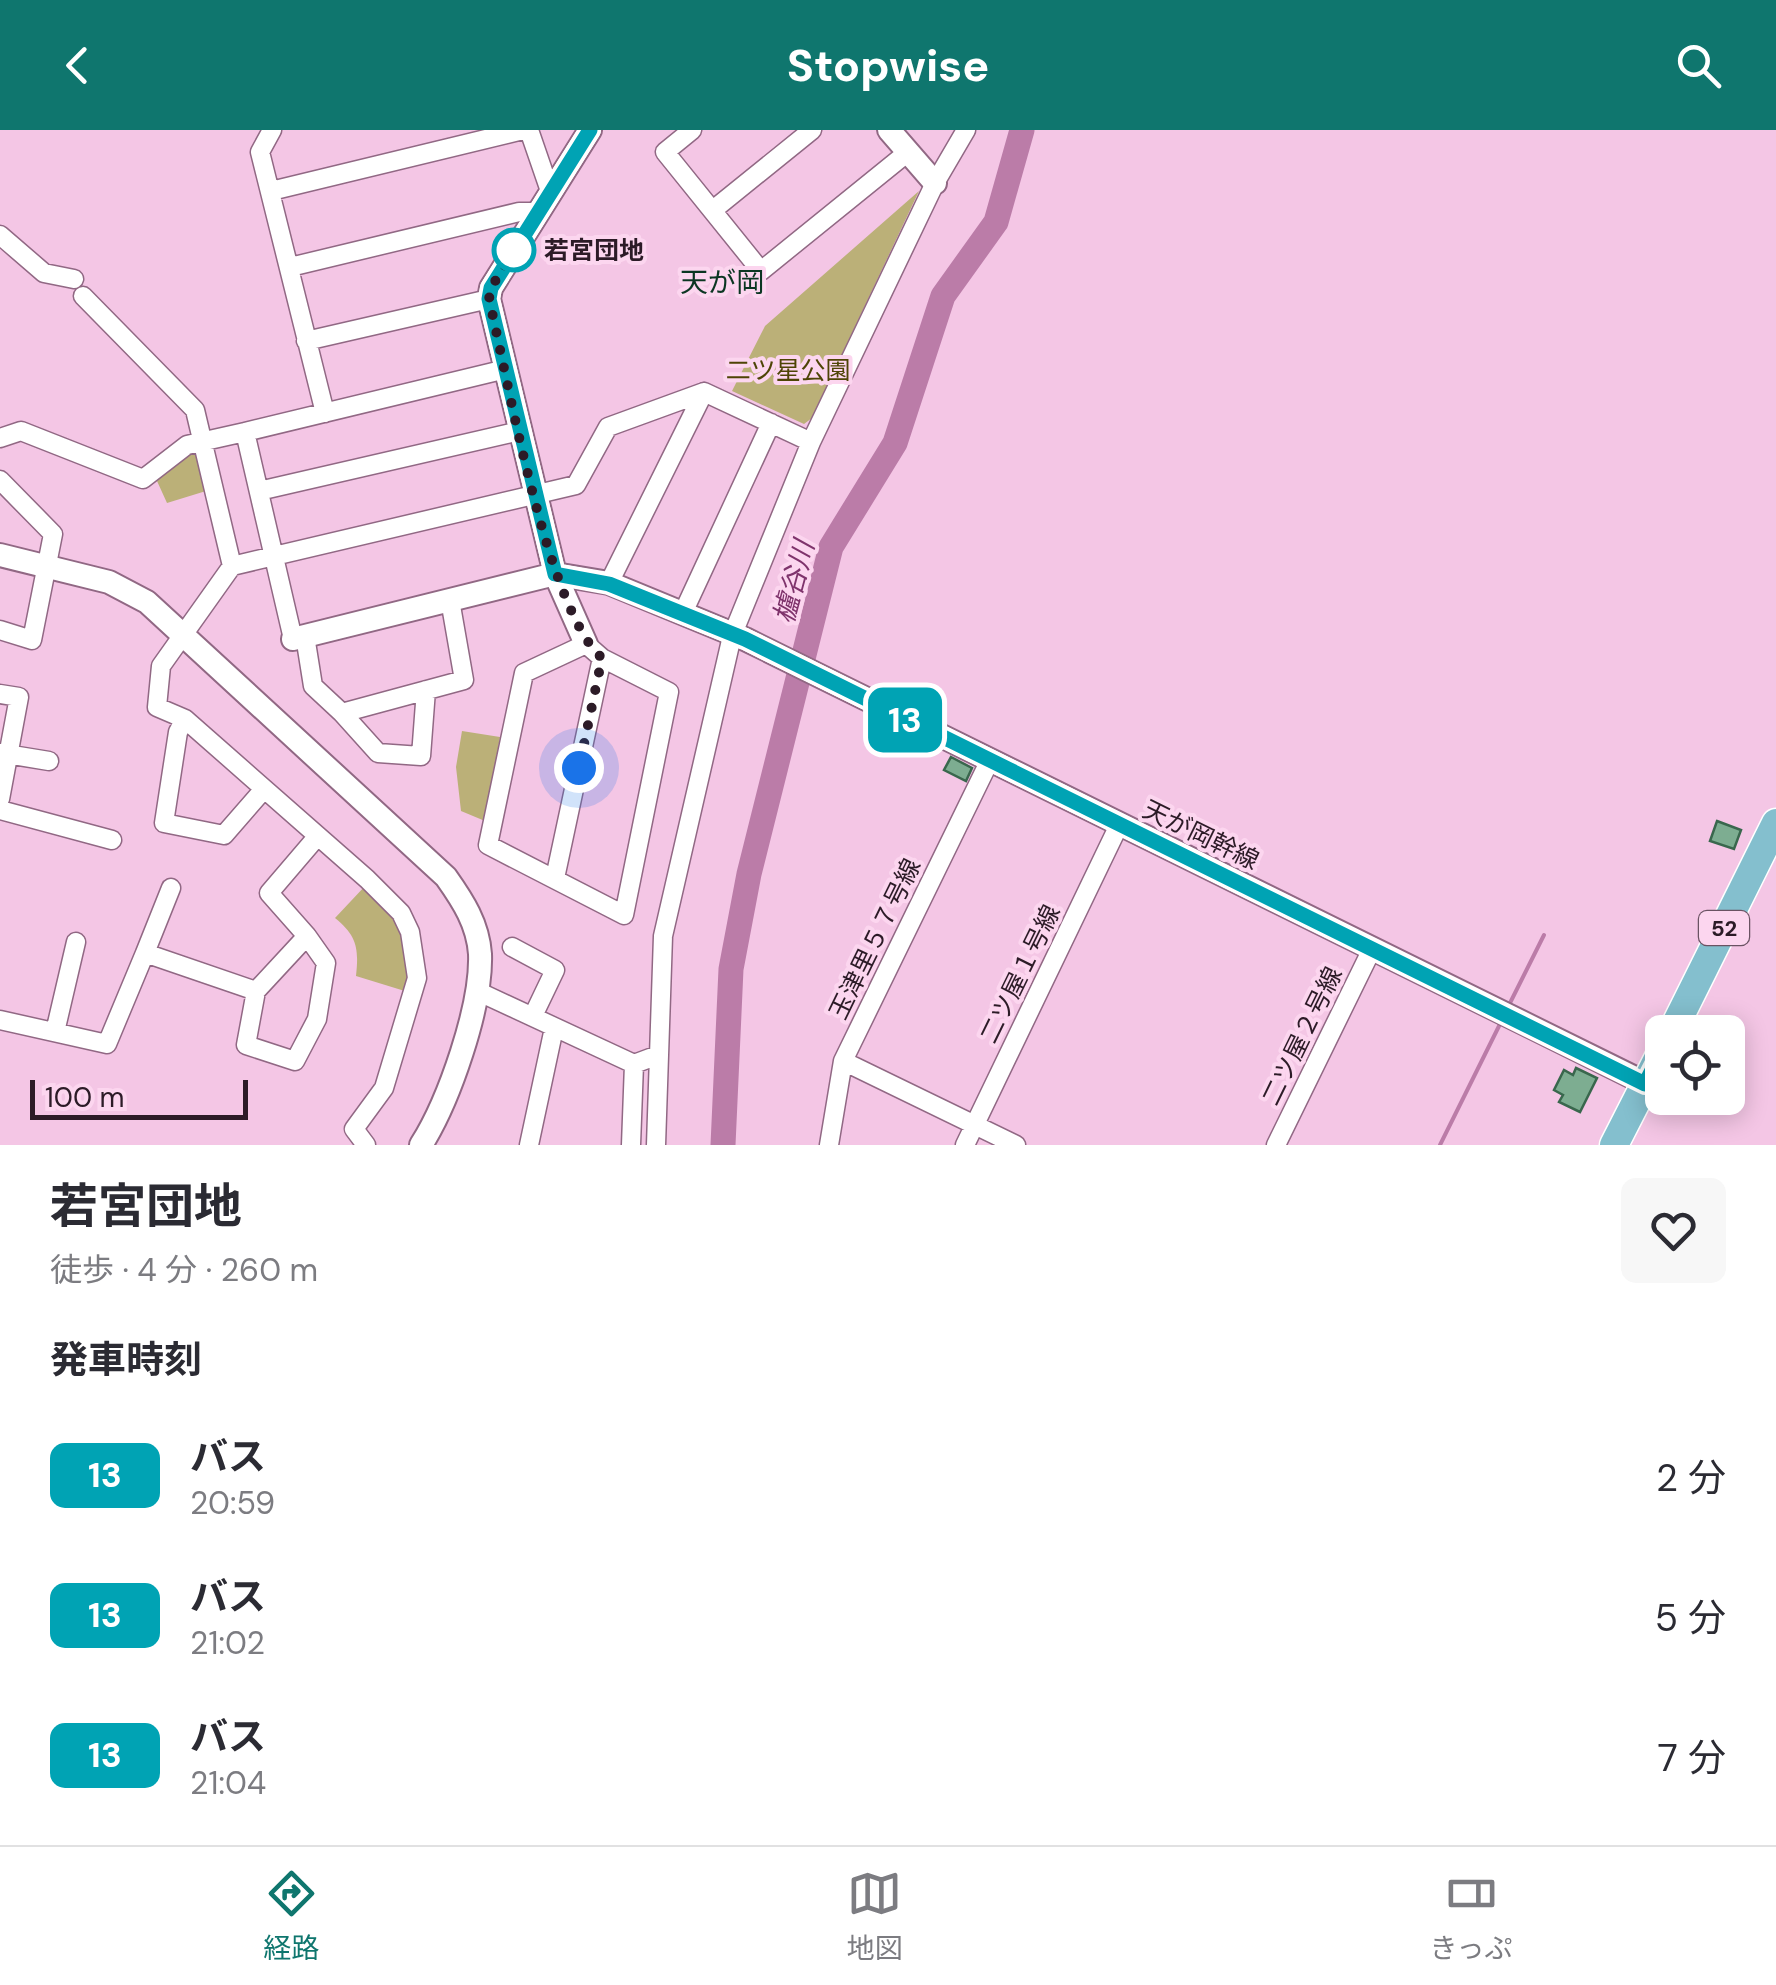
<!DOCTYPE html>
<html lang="ja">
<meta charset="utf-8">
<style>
body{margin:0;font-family:"DM Sans","Noto Sans JP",sans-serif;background:#f7f7f7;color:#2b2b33;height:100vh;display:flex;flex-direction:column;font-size:38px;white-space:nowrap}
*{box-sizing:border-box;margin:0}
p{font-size:32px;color:#7c7c81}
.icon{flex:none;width:55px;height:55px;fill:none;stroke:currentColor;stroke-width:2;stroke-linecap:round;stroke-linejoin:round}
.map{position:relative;height:1015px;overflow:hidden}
.sheet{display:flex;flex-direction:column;background:#fff;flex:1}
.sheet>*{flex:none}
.badge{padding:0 20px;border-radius:15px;font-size:35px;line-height:65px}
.controls{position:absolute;left:1645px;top:885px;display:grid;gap:20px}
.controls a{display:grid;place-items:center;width:100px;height:100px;border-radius:15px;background:#fff;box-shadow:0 5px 25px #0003;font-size:50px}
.scale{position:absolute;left:30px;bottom:25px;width:218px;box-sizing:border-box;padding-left:10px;border:5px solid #2c1b27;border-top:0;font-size:28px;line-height:35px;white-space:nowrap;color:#2c1b27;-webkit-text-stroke:8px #fcd6ef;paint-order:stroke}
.you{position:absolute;width:50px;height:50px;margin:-25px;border:8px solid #fff;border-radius:50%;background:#1a73e8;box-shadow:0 0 0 15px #1a73e833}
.map>.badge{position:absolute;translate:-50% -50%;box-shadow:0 0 0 5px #fff}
h2{padding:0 50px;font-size:38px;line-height:90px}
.round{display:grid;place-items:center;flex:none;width:105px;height:105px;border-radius:15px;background:#f7f7f7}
.head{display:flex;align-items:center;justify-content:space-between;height:170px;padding:0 50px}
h1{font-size:48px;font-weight:700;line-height:75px}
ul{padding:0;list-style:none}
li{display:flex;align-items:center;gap:30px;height:140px;padding:0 50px}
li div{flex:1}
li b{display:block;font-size:38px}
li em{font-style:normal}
li .badge{min-width:110px;font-weight:700;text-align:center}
header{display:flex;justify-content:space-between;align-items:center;height:130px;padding:0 50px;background:#0f766e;color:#fff;font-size:45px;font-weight:700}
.tab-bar{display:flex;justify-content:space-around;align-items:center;height:140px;border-top:2px solid #e1e1e2;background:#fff;font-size:28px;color:#7c7c81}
.tab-bar a{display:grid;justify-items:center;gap:5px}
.tab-bar .on{color:#0f766e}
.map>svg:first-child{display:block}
.green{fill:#bbb078}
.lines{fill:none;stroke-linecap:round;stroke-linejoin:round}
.stream{stroke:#bb7ca8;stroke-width:4}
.river{stroke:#bb7ca8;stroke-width:25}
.building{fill:#7dad91;stroke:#39674d;stroke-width:2.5}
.minor-casing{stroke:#916884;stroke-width:21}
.tertiary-casing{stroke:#916884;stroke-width:26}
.primary-casing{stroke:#fff;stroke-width:31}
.minor{stroke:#fff;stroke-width:18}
.tertiary{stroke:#fff;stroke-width:22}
.primary{stroke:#84bfce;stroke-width:28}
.line-casing{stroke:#fff;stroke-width:22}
.line{stroke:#00a3b4;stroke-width:15}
.walk{stroke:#2c1b27;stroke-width:10;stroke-dasharray:0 18}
.stop-dot{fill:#fff;stroke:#00a3b4;stroke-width:5}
.labels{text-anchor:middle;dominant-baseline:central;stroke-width:8;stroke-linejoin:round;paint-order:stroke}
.shield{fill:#fcd6ef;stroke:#6a5363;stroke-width:2.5}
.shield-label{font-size:22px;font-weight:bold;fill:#2c1b27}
.stop-label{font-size:25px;font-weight:bold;fill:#2c1b27;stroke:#fcd6ef;text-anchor:start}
.park-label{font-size:25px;fill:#4e4406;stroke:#fcd6ef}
.street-label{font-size:25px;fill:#2c1b27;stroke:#fcd6ef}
.neighbourhood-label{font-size:28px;fill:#0b3622;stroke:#fcd6ef}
.water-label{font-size:28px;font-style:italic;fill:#7f336c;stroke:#fcd6ef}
</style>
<header><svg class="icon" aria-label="back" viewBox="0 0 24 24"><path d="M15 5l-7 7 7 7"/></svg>Stopwise<svg class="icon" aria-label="search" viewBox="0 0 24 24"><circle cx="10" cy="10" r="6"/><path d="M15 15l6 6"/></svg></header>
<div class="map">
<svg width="1776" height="1015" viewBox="0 0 1776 1015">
<rect width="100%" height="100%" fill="#f4c6e5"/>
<path class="green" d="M919,61l-107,227 -8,6 -72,-33 33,-65z
M187,324h10l9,37 -39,12 -10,-22z
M462,601l38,6 -15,84 -24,-10 -5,-44z
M366,755c39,37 43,55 42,107l-52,-16c3,-28 1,-40 -21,-58z"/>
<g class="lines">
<path class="stream" d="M1508,877l36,-72
M1440,1015l62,-125"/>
<path class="river" d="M723,1015l8,-176 18,-95 82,-327 64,-104 48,-147 53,-74 26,-92"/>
</g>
<path class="building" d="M951,627l21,11 -6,13 -22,-11z
M1717,691l24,9 -7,19 -24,-8z
M1576,938l21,10 -17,34 -21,-10 4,-7 -9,-5 10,-20 9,5z"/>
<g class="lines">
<g class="minor-casing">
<path id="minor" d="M272,0l-12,22 65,261
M529,0l21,61
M692,0l-27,22 96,119 147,-119
M271,61l252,-61
M713,80l99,-80
M0,105l44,38 30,6
M290,137l229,-55h18
M83,166l112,114 37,156 -71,100 -4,41 28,12 182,160 34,34 9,19 7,46 -33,110 -30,41 12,16
M306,211l183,-42
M0,308l21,-7 122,48 44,-34 58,-13
M0,350l53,54 -21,106 -32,-10
M259,361l261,-60
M232,436l344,-81 32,-58 96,-35
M609,453l95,-191 107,50
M682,485l89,-192
M305,506l8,50 29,27 122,-33 -14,-80
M293,509l-48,-207 261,-63
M586,514l16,14 67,34 -45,223 -136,-70 36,-172z
M0,564l19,3 -19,102
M342,583l36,40 43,3 5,-66
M185,589l-7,13 -14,91 60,12 40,-46
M0,623l49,8
M0,680l112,30
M555,748l47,-220
M512,817l43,23 -22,46
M145,823l26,-65
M256,861l-10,54 49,16 22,-42 9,-56 -19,-27
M477,861l157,73 24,-9
M0,890l107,24 38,-91 111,38 51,-55 -38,-43 47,-55
M55,902l21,-90
M843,931l173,84
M529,1015l25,-117
M631,1015l3,-81
M656,1015l7,-209 69,-300 79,-194 124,-259 31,-53
M829,1015l14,-84 146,-299
M965,1015l154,-320
M1276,1015l96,-196"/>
</g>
<g class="tertiary-casing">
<path id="tertiary" d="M889,0l46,53
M0,425l109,27 38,20 299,275c17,24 32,47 34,77 2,52 -31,147 -59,191
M293,509l262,-65 54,9 136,56 900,444
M586,514l-31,-70 -66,-275 2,-11 99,-158"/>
</g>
<g class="primary-casing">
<path id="primary" d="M1672,902l104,-209
M1614,1015l48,-94"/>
</g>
<use href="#minor" class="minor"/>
<use href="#tertiary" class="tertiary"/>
<use href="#primary" class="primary"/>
</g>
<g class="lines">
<g class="line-casing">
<path id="line" d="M590,0l-99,158 -2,11 66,275 54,10 136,55 900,445 17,-33"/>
</g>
<use href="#line" class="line"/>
<path class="walk" d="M514,120l-23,38 -2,11c19,80 58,311 113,359l-23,110"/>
</g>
<circle class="stop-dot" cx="514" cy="120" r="20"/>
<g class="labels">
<rect class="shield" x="1699" y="781" width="50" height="34" rx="8"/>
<g class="shield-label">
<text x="1724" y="798">52</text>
</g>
<g class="stop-label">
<text x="544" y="120">若宮団地</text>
</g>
<g class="park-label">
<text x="788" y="240">二ツ星公園</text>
</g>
<g class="street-label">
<text transform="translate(1201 705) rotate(26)">天が岡幹線</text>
<text transform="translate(875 809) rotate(-64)">玉津里５７号線</text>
<text transform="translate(1020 844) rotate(-64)">二ツ屋１号線</text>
<text transform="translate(1302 906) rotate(-64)">二ツ屋２号線</text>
</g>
<g class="neighbourhood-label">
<text x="722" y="152">天が岡</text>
</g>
<g class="water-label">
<text transform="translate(794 452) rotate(-75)">櫨谷川</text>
</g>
</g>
</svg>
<div class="controls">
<a><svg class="icon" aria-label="locate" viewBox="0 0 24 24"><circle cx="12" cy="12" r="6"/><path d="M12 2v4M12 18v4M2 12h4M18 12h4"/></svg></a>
</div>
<div class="scale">100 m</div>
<div class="you" style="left:579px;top:638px"></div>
<b class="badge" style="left:905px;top:590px;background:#00a3b4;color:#fff">13</b>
</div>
<section class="sheet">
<div class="head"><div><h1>若宮団地</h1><p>徒歩 · 4 分 · 260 m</p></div><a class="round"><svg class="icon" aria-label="heart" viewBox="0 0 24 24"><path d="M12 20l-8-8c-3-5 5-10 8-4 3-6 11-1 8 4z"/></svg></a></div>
<h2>発車時刻</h2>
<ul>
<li><span class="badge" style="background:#00a3b4;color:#fff">13</span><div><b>バス</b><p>20:59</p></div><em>2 分</em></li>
<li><span class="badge" style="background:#00a3b4;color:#fff">13</span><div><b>バス</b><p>21:02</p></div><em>5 分</em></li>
<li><span class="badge" style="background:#00a3b4;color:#fff">13</span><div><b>バス</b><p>21:04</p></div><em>7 分</em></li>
</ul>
</section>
<nav class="tab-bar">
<a class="on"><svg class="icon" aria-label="directions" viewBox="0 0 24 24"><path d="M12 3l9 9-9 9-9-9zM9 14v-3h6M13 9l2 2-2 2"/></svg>経路</a>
<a><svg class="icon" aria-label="map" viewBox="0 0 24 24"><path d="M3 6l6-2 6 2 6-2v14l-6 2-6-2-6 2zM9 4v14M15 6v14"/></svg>地図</a>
<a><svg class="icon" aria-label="tickets" viewBox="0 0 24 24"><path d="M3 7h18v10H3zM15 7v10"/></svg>きっぷ</a>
</nav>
